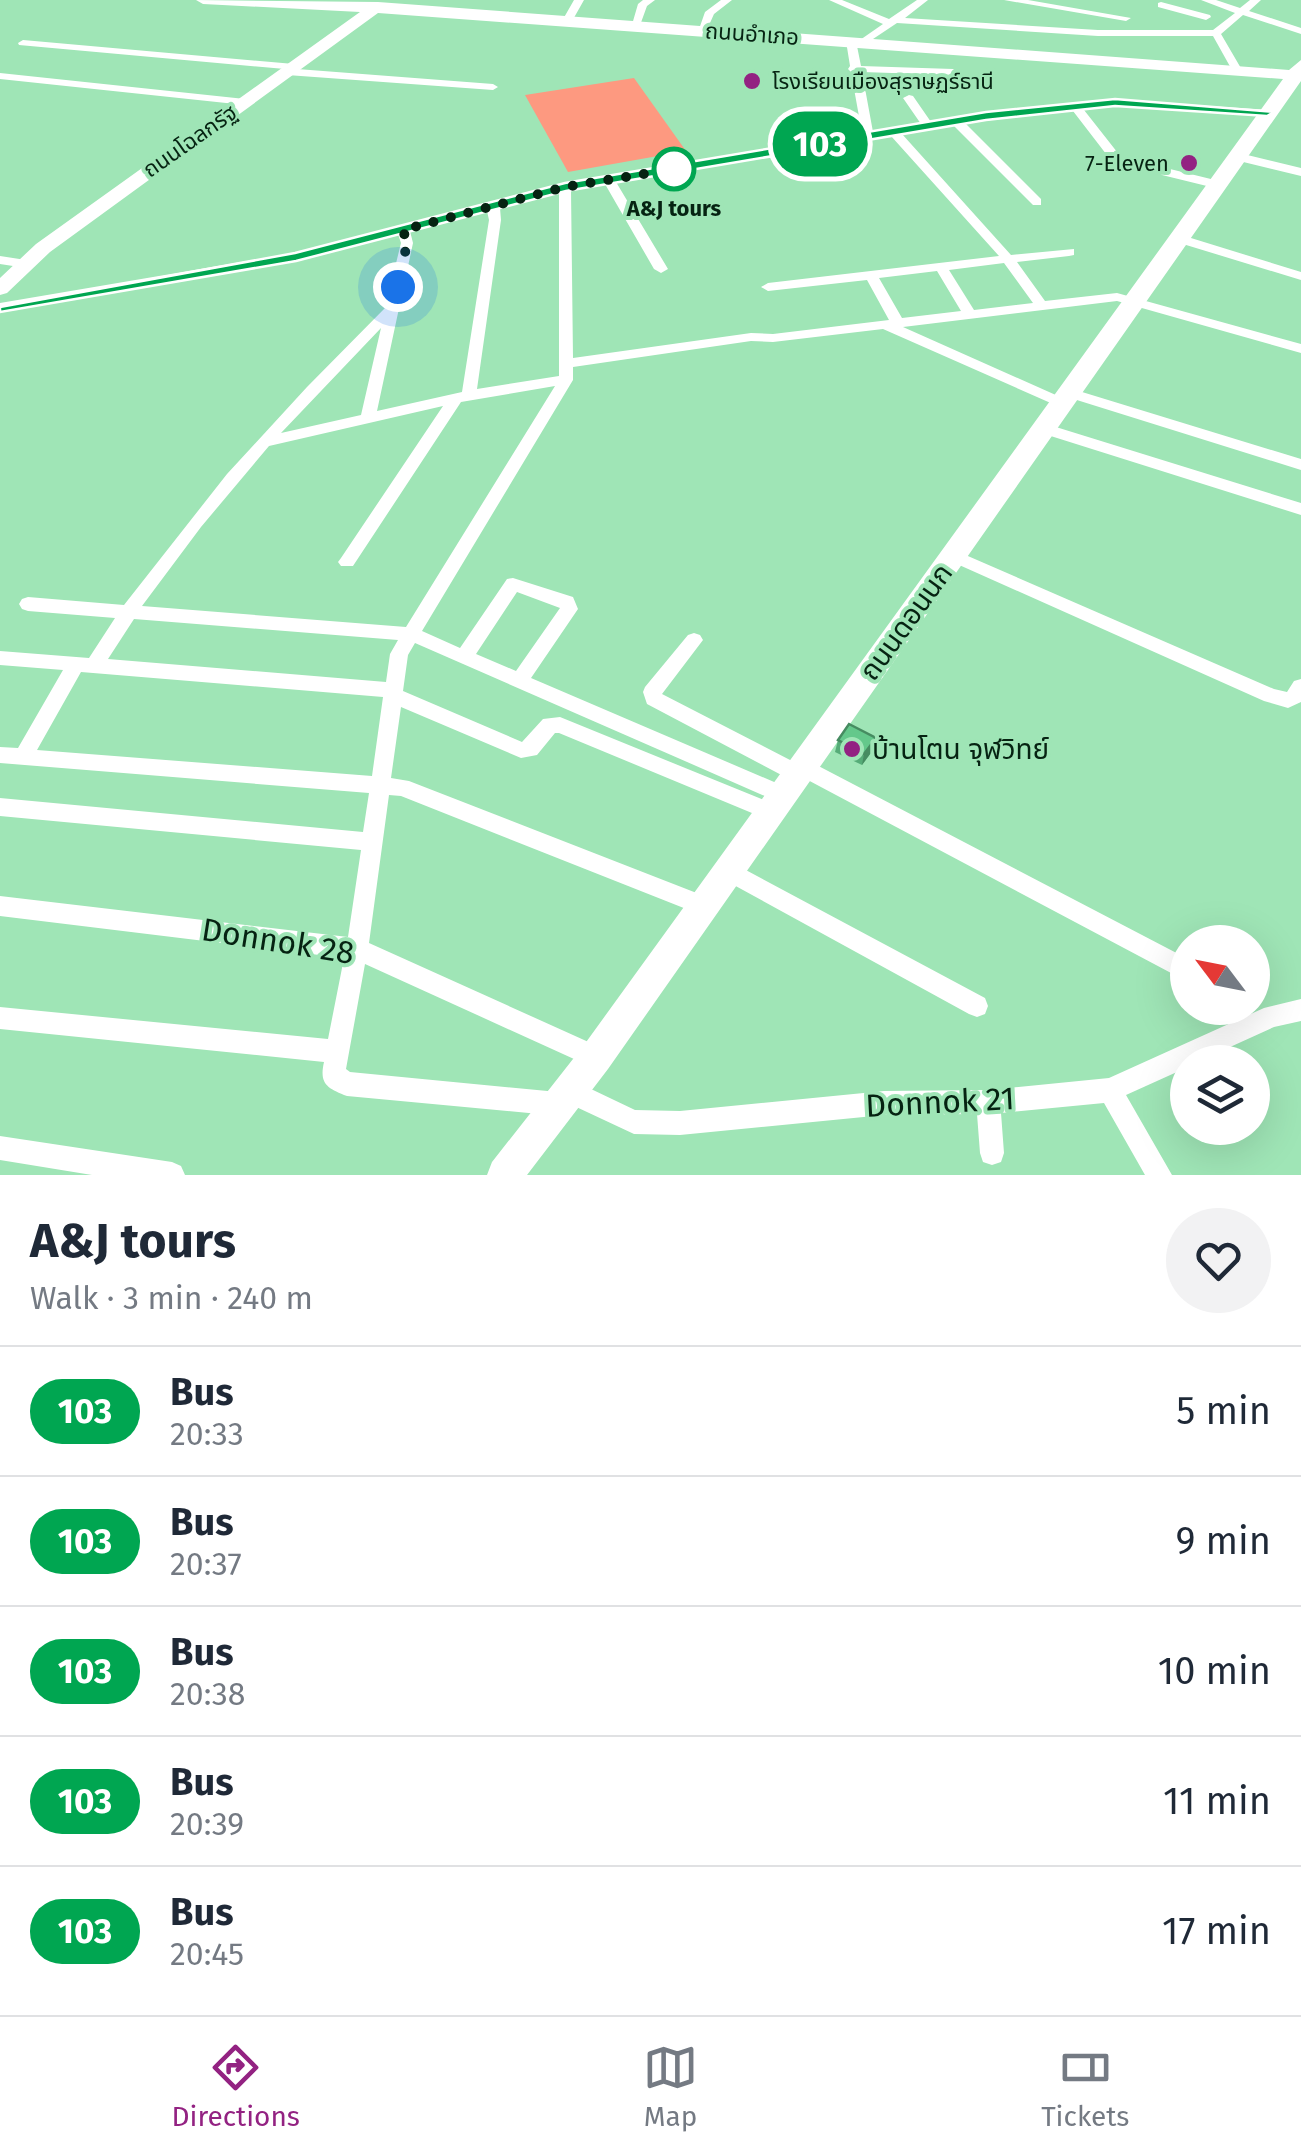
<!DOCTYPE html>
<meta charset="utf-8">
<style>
body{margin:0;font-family:"Fira Sans","Noto Sans Thai",sans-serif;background:#f2f2f3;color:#1f2937;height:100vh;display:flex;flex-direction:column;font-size:38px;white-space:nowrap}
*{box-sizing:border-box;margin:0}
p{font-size:32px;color:#747a83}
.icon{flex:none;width:55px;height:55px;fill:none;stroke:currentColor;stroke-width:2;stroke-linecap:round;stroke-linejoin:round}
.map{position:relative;height:1175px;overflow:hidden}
.drawer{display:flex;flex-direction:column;background:#fff;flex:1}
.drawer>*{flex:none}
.badge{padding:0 20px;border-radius:32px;font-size:35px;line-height:65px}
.needle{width:65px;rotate:302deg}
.controls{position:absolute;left:1170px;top:925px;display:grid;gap:20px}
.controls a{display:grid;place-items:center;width:100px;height:100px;border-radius:50%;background:#fff;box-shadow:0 10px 40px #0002;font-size:50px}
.you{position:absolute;width:50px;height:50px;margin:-25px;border:8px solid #fff;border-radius:50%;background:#1a73e8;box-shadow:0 0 0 15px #1a73e833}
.map>.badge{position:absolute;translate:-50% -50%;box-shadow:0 0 0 5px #fff}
.round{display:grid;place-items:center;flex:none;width:105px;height:105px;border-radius:52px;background:#f2f2f3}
.summary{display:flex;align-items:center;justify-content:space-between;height:170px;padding:0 30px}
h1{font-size:48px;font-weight:700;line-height:75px}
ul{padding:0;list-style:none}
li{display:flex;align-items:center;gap:30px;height:130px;padding:0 30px;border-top:2px solid #e0e1e3}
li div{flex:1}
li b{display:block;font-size:38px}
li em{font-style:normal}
li .badge{min-width:110px;font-weight:700;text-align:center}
.dock{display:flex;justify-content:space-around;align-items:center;height:140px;border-top:2px solid #e0e1e3;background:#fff;font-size:28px;color:#747a83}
.dock a{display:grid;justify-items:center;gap:5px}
.dock .current{color:#932282}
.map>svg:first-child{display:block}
.green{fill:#fd9980}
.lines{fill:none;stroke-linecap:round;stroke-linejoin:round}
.street{fill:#fff;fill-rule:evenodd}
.secondary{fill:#fff;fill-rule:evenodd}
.wall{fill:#56ac78}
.shaded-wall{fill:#468c61}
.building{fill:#64c88b;stroke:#468c61;stroke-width:2.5}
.line{fill:#00a651;stroke:#fff;stroke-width:2.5}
.walk{stroke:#062312;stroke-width:10;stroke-dasharray:0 18}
.poi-dot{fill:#932282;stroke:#9fe5b6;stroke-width:4}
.stop-dot{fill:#fff;stroke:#00a651;stroke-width:5}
.labels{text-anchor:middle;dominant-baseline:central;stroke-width:8;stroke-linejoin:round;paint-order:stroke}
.far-street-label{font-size:22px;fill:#062312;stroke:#9fe5b6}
.far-poi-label{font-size:22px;fill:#062312;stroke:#9fe5b6;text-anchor:start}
.far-stop-label{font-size:22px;font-weight:bold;fill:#062312;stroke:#9fe5b6}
.street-label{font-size:28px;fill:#062312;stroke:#9fe5b6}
.poi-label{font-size:28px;fill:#062312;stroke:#9fe5b6;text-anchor:start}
.near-street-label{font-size:32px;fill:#062312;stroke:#9fe5b6}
</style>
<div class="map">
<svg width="1301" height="1175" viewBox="0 0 1301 1175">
<rect width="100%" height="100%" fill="#9fe5b6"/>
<path class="green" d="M634,78l52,73 -118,21 -43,-77z"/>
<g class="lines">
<path class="street" d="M574,0h10l-13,23h-8l-1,-2z
M643,0h12l-8,6 -8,22h-8l7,-24z
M721,0h11l-18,14 -8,18h-8l7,-20z
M829,0h13l47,19 28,-19h11l-23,18 193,12h115l22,-17 -34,-13h15l24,8 10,-8h11l-12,11 52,17v6l-58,-19 -22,19 21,36 -5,3 -5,-3 -19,-34h-115l-201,-13 -33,22 -5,-3 1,-2 23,-16z
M1004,0h24l103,18 -5,3z
M1161,2l49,13 1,2 -5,3 -48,-13v-4z
M851,38l5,3 5,25 92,3 5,3 -5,3 -91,-3 11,60 48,-8 -18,-26 6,-3 4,1 18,26 55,-9 129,-13 156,10 2,2 -6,3 -152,-9 -31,4 37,47 98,24 2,3 -6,4 -102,-25 -40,-52 -108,12 76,76v6h-8l-80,-80 -51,9 109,121 63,-6v6l-5,1 -52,6 28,39 72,-8 184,51v9l-184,-52 -214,26 164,73 3,3 -3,3 -5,2 -179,-79 -110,13 -22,-1 -178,26v13l-151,251 38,17 47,-69 6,-1 60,19 5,12 -47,69 257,110 3,6 -3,6 -7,3 -7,-3 -359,-157 -7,12 -5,36 119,51 21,-23 17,-2 216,88 3,6 -3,6 -7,3 -210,-87h-4l-18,22 -16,3 -120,-51 -10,71 18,3 303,118 3,7 -3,7 -8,3 -303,-120 -12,-1 -20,148 235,106 4,8 -4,8 -8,4 -231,-105 -19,105 4,3 208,20 3,-10 9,-3 65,31 45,1 204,-20 104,-1 121,-12 155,-70 37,-9v22l-27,6 -77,35h-9v5l-62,28 46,80h-27l-41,-72 -103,10 3,40 -3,9 -9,3 -9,-3 -3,-9 -3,-39 -93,1 -204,20 -46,-1 -62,-29 -3,8 -9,3 -213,-20c-20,-8 -28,-12 -23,-34l-324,-33v-22l328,32 16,-81 -344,-42v-20l348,41 13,-87 -361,-34v-18l363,34 6,-39 -369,-30v-16l18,1 45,-78 -63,-5v-14l89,7 26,-40 -87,-7 -6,-2 -3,-5 3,-5 6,-2 96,8 103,-131 80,-87 78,-79 16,-65 -3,-9 -102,27 -296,50v-8l295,-50 270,-70 297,-50 -11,-61 -3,-3 2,-3 -4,-25zM891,136l108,120 -231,27 -7,4 7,4 99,-11 22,40 -116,14 -22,-1 -178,25 -2,-168 34,-6 49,85 7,4 7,-4 -52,-87zM559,192v184l-82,13 24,-169 -1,-12zM487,211l2,9 -27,172 -85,19 36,-168 -3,-12zM1004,263l29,40 -59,7 -25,-40zM937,271l24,40 -59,7 -23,-40zM381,328l-20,87 -80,18zM555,386l-149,241 -264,-21 59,-79 68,-81 174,-40 -102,152 -3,4 3,4h12l108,-164zM517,592l43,16 -44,63 -40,-17zM134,619l264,21 -8,14 -4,28 -278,-23zM81,672l302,25 -11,79 -335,-26z
M23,40l271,24 5,3 -2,2 196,15 5,3 -5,3 -206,-15 -5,-3 3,-3 -266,-24 -1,-2z
M0,73l245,26 6,3 -6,3 -245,-26z
M1235,152l66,16v8l-70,-17 -2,-3z
M1178,234l123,38v8l-128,-39 -1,-3z
M0,256l26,4 7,4 -7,4 -26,-4z
M1069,388l232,71v11l-237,-74 -2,-3 2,-3z
M1043,423l258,80v12l-263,-83 -3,-4 3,-4z
M954,550l320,139 13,3 7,-11 7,-2v23l-13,6 -24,-7 -316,-141 -3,-4 3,-4z
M694,633l6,2 3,5 -41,54 130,67 8,-3 7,2 381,199v23l-384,-204 -8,3 -7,-2 -142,-75 -4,-12 2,-5 43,-52z
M729,861l256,137 3,8 -3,8 -8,3 -8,-3 -248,-136 -3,-7 3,-7z
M0,1136l172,26 9,4 4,9h-93l-92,-15z"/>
<path class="secondary" d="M196,0l182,2 911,68 12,-10v21l-693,988 -81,106h-40l5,-13 92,-117 699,-966 -905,-66 -328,239 -43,41 -7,2v-17l36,-34 324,-232 -157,-8z"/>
</g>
<path class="wall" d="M838,740l35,10 -11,15 -27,-13z"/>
<path class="shaded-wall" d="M876,738l-3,12 -11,15 2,-11z"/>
<path class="building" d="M849,724l27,14 -12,16 -26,-14z"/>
<path class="line" d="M1115,99l159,13 -7,4 -152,-10 -129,14 -420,71 -270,70 -296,51v-5l295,-54 270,-70 421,-71z"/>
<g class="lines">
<path class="walk" d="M398,287l9,-44 -4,-13 162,-43 109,-18"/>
</g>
<g class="poi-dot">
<circle cx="752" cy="81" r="10"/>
<circle cx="1189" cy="163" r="10"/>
<circle cx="852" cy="749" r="10"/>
</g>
<circle class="stop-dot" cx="674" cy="169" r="20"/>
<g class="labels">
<g class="far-street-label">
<text transform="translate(752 34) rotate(4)">ถนนอำเภอ</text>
<text transform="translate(190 141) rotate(-35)">ถนนโฉลกรัฐ</text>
</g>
<g class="far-poi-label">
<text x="772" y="81">โรงเรียนเมืองสุราษฏร์ธานี</text>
<text x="1169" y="163" text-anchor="end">7-Eleven</text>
</g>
<g class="far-stop-label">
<text x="674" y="208">A&amp;J tours</text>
</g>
<g class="street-label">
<text transform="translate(906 622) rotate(-54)">ถนนดอนนก</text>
</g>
<g class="poi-label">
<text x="872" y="749">บ้านโตน จุฬวิทย์</text>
</g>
<g class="near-street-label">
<text transform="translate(278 941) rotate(9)">Donnok 28</text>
<text transform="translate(940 1102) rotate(-3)">Donnok 21</text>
</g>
</g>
</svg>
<div class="controls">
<a><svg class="needle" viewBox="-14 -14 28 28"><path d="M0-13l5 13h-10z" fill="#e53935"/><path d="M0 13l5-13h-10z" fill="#747a83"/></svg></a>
<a><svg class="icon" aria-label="layers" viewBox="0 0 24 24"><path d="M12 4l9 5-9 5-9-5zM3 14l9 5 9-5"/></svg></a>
</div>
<div class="you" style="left:398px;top:287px"></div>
<b class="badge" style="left:820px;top:144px;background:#00a651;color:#fff">103</b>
</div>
<section class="drawer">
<div class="summary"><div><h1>A&amp;J tours</h1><p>Walk · 3 min · 240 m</p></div><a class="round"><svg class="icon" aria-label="heart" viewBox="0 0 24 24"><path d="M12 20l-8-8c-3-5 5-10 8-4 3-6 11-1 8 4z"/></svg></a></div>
<ul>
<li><span class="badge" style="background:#00a651;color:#fff">103</span><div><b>Bus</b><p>20:33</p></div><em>5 min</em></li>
<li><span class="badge" style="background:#00a651;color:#fff">103</span><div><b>Bus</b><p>20:37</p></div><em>9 min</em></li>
<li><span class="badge" style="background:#00a651;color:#fff">103</span><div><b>Bus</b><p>20:38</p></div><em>10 min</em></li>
<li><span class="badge" style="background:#00a651;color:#fff">103</span><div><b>Bus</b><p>20:39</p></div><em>11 min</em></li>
<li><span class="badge" style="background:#00a651;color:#fff">103</span><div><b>Bus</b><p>20:45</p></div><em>17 min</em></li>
</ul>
</section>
<nav class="dock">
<a class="current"><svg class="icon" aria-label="directions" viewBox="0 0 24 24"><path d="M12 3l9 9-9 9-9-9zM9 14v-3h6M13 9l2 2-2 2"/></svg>Directions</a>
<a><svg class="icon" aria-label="map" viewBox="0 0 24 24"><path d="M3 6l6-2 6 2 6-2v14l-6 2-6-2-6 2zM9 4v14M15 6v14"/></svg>Map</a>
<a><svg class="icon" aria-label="tickets" viewBox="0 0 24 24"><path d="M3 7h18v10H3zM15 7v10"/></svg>Tickets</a>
</nav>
